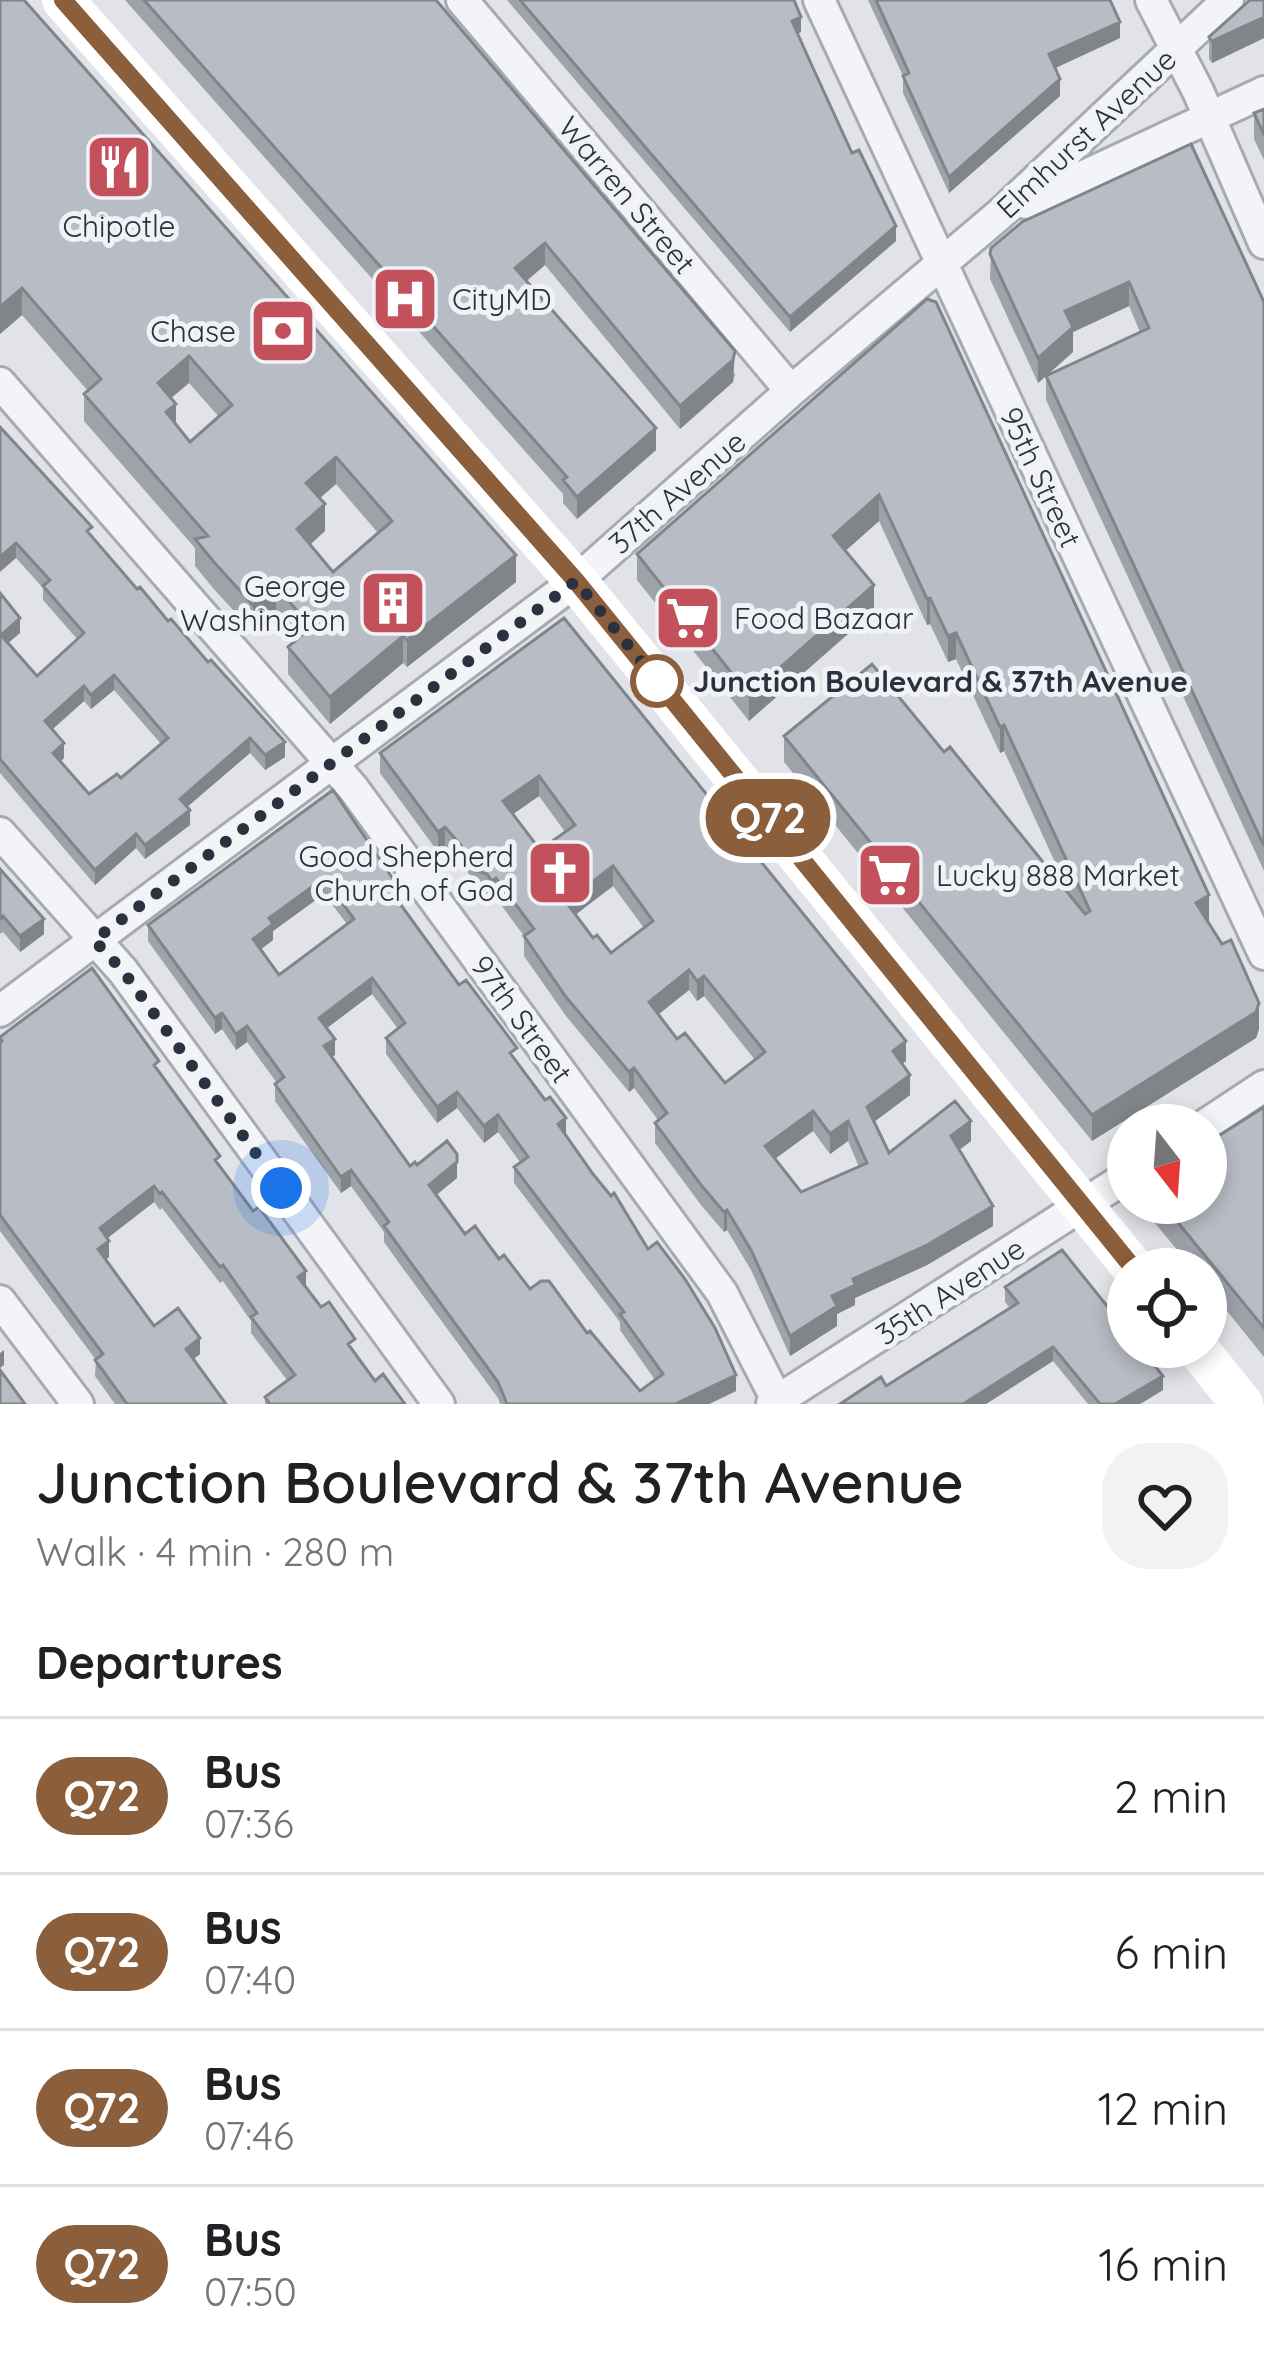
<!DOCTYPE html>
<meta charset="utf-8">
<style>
body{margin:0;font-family:Quicksand,sans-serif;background:#f2f2f2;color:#202124;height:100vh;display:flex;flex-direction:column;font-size:45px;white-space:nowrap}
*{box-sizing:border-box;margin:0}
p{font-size:39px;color:#757577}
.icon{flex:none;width:66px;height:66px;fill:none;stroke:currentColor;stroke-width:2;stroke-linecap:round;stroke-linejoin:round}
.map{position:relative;height:1404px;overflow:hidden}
.details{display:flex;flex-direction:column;background:#fff;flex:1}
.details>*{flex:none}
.badge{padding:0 24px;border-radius:39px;font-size:42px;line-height:78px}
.needle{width:78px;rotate:163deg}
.buttons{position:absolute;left:1107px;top:1104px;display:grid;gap:24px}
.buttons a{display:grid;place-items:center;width:120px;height:120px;border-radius:50%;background:#fff;box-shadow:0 6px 18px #0003;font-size:60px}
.you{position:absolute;width:60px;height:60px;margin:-30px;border:9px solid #fff;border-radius:50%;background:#1a73e8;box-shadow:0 0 0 18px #1a73e833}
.map>.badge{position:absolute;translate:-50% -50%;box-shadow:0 0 0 6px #fff}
h2{padding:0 36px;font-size:45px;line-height:108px}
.round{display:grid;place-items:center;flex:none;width:126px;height:126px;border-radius:48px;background:#f2f2f2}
.summary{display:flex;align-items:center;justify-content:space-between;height:204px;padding:0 36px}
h1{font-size:57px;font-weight:600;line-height:90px}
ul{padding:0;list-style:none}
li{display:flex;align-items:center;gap:36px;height:156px;padding:0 36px;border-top:3px solid #e0e0e0}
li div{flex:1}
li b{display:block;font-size:45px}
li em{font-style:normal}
li .badge{min-width:132px;font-weight:700;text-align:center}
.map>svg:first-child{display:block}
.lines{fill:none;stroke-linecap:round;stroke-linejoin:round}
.minor-casing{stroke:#a7aab2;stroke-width:36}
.minor{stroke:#f3f4f7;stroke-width:30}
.secondary{stroke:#fff;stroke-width:42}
.wall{fill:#9ea2a9;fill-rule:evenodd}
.shaded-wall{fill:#818489}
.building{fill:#b8bcc4;stroke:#818489;stroke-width:3;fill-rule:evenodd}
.line-casing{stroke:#fff;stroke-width:27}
.line{stroke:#8b5e3c;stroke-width:18}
.walk{stroke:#2b313e;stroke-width:12;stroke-dasharray:0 21.6}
.stop-dot{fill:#fff;stroke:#8b5e3c;stroke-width:6}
.labels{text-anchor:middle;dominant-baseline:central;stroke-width:10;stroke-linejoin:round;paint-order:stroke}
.street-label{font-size:30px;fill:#2b313e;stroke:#f0f2f6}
.poi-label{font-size:30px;fill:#2b313e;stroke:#f0f2f6;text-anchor:start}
.stop-label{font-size:30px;font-weight:bold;fill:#2b313e;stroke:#f0f2f6;text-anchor:start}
</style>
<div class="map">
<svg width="1264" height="1404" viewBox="0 0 1264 1404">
<rect width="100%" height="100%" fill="#e1e3e8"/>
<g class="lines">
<g class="minor-casing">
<path id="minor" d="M462,0l329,391
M819,0l445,954
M1151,0l47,91 66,152
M1026,203l238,-111
M0,383l353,405 369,505 57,111
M0,833l123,138 316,433
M0,1011l576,-430 215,-190 208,-176 229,-215
M1205,1125l59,-39
M0,1301l78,103
M772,1404l356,-228"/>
</g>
<use href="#minor" class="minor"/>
<path class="secondary" d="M63,0l513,581 558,688
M1196,1347l46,57"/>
</g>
<path class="wall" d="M0,0l516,582 -109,85 -4,-4 -73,61 -42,-50v-27l10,-8 -22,-26 -23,19 -40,-44 -18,-22v-18l-111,-127v-27l4,-3 -66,-76 -22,19zM189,383l30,34 -29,25 -14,-17 -5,-27zM336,484l42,49 -45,39 -23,-27 15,-14 -5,-33z
M125,0h311l299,374 -2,8 -53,47 -135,-164 -19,16 130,169 -79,69 -14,-16v-9z
M507,0h287l7,32 -4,2 55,119 44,88 -106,91z
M868,0h242l10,38 -65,30 5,28 -111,97 -46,-100v-17z
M1264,0v38l-52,25 -3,-4v-22z
M1264,109v51l-10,-21v-26z
M991,248l273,54v569l-218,-471v-24l-8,7 -48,-104zM1129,306l11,26 -94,44 27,-24v-20z
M927,299l282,622 -1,1 51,107 -3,9 -164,103 -308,-379v-26l160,16 126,143 -66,-144 -4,2 -44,-94 -8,3 -18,-38 -3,1 -48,-104 -34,30 29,60 -125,110 -112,-141v-26z
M0,427l92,109 193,221 -20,13 -15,-17 -63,54 3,18 -45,34 -9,-11 -41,37 -95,-112v-180l20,40 -12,10 29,33 40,-37 -34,-39v-12l-27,-30zM114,690l47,54 -40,34 -32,16 -29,-32 4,-4 -12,-29 32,-28 7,8z
M564,618l342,443 -4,3 8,31 -36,27 15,31 82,-12 -12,9 34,76 -66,39 -72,33v7l-18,9v12l-47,30 -39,-86 -24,-40 -3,2 -23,-27 -46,-62v-20l3,-3 -24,-32 -5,4 -63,-76 -42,-60v-20l-28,-38 -4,3 -5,-7 -10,-3v-8l-32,-36 -7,5 -58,-79v-20zM539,796l26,36 -25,18 -27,-36zM613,886l31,42 -33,25 -18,-15 -17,-24zM689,990l8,11 7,-5 51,64 -30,23 -48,-44 -19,-25zM813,1131l17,23 18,-13 11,26 -58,25 -26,-33z
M333,790l64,109 62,86 58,77 219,329 -27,13h-209l-2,-6 -99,-135 -15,-21v-10l-33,-46 -10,7 -66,-92v-17l2,-1 -30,-41 -11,8 -14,-21 -7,5 -67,-93v-16zM324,894l23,30 -68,51 -19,-25 13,-10v-9zM372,994l26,35 -12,9v16l51,69 20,-15 27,35 14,-11 22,30 -6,5v16l106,139v8l35,50 -15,11 -53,-58 -57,-44 -31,-30 -34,-25 -29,-39 21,-17 -40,-13 -7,1 -78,-109 3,-2 -8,-27z
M0,869l44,65 -24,18 -17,-20 -3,2z
M0,1037l159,34 61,95 86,121 69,94 30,23h-140v-7l22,-17 -36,-47v-12l-28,-40 -3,2 -58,-75 -2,2 -6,-8 -47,36 2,19 -4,3 49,66 46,28 -7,5 33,45h-111l-20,-28 1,-16 -96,-129z
M1264,1107v250l-58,-72v-16h-13l-48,-58v-8h61z
M1005,1287l158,103 -23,14h-52l-35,-43 -67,43h-146l46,-18 124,-78 -5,-6z"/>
<path class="shaded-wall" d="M801,17v15l-9,4v-15z
M1264,17v21l-52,25v-22z
M1120,22v16l-71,33v-17z
M1060,79v17l-111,97v-16z
M896,226v15l-106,91v-15z
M545,243v22l-30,26v-23z
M1129,282v24l-56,26v20l-35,31v-25l27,-47z
M22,288v27l-22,19v-27z
M735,351l-2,31 -53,47v-23z
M189,356v27l-31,26v-26z
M176,404v27l-10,-19z
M656,428v22l-79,69v-22z
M336,457v27l-30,26v-27z
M879,495v26l-46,41v-26z
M325,504v27l-28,25v-27z
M16,543v15l-16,14v-15z
M516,555v27l-109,85v-27z
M874,585v26l-125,110v-26z
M276,586v27l-23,19v-27z
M930,598v26l-3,1v-26z
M20,618v15l-19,16v-14z
M956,633v26l-8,3v-26z
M403,636v27l-73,61v-27z
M114,675v15l-23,19v-14z
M84,686v15l-39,35v-15z
M1004,725v26l-4,2v-26z
M250,738v15l-70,60v-14z
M285,742v15l-20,13v-15z
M64,743v15l-11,10v-15z
M539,776v20l-36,25v-20z
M190,810v15l-45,34v-14z
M445,827v20l-7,5v-20z
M136,834v14l-41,37v-15z
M613,866v20l-47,36v-20z
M324,878v16l-51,37v9l-20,15v-16l16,-21z
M496,878v20l-4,3v-20z
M1209,895v26l-13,8v-26z
M44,919v15l-24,18v-16z
M689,970v20l-40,32v-20z
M704,976v20l-7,5v-20z
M372,978v16l-53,40v-16z
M1259,1003v26l-3,9 -164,103v-26z
M222,1013v16l-7,5v-16z
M247,1026v16l-11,8v-16z
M335,1039v16l-11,7v-16z
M906,1041v20l-13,10v-20z
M634,1068v20l-5,4v-20z
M910,1075v20l-43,32v-20z
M457,1092v16l-20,15v-16z
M813,1111v20l-48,35v-20z
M498,1115v17l-14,11v-17z
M566,1118v17l-8,-11z
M848,1121v20l-18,13v-20z
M971,1121v20l-20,15v-20z
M457,1162v16l-28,23v-16z
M351,1170v16l-10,7v-16z
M154,1186v16l-54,42v-16z
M993,1206v20l-66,39 -72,33v7l-18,9v12l-47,30v-20l63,-57z
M727,1210v20l-3,2v-20z
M109,1241v16l-11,8v-16z
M306,1271v16l-8,6v-16z
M200,1338v16l-14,11v-16z
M1053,1347v14l-67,43h-23z
M4,1350v15l-4,3v-15z
M736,1375v16l-27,13h-34z
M1163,1376v14l-23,14h-25z"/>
<path class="building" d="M0,0h24l492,555 -109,85 -4,-4 -73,61 -42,-50 23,-20 -35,-41 -23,19 -40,-44 -18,-22 13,-3 -124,-142 17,-15 -79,-91 -22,19zM189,356l43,49 -42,37 -24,-30 10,-8 -18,-21zM336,457l56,64 -59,51 -36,-43 28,-25 -19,-21z
M144,0h292l299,351 -2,9 -53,46 -135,-163 -30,25 141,160 -79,69 -14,-17 4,-3z
M520,0h274l7,17 -9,4 16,36 44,96 7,-3 37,76 -106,91z
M876,0h234l10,22 -71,32 11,25 -111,98 -46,-101 6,-3z
M1250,0h14v17l-52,24 -3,-4z
M1264,109v26l-10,-22z
M1191,144l73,158v544l-218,-470 103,-48 -20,-46 -64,29 8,16 -35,31 -48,-104 1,-6 31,-26z
M927,299l9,3 273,593 -13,8 26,41 9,-4 28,63 -3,9 -164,103 -308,-379 88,-72 72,88 6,-5 135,167 5,-3 -86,-186 -4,2 -44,-94 -8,3 -18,-38 -3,1 -48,-104 -46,41 41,49 -125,110 -112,-141z
M0,427l92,100 -5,4 50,58 3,-2 28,34 3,-2 37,43 3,-2 74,82 -20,13 -15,-17 -70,61 10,11 -45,35 -9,-11 -41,36 -95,-111v-166l20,25 -19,17 36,41 47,-43 -41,-47 7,-6 -34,-37 -16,14zM114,675l54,63 -47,40 -4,-4 -28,20 -36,-41 11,-10 -19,-22 39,-35 7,9z
M564,618l342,423 -13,10 17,24 -43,32 22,46 66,-52 16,20 -20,15 42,70 -66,39 -74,34 2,6 -23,11 5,10 -47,30 -39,-86 -24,-40 -3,2 -23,-27 -46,-62 12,-10 -33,-45 -5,4 -63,-75 -42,-61 10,-7 -38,-51 -4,3 -5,-7 -10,-3 1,-6 -33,-38 -7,5 -58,-79zM539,776l36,49 -35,25 -37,-49zM613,866l40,55 -42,32 -14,-18 -4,3 -27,-36zM689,970l8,11 7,-5 61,76 -40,31 -40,-50 -8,6 -28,-37zM813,1111l17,23 18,-13 19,42 -66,29 -36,-46z
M333,790l64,95 -7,5 69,95 7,-5 51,68 -7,5 35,47 5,-3 16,21 -8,6 35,50 18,22 3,-3 34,56 9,-7 28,37 30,49 21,47 -61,29h-168l-9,-22 -114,-156 5,-4 -38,-52 -10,7 -66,-93 9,-7 -37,-51 -11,8 -14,-21 -7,5 -67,-93zM324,878l30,41 -75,56 -26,-36 20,-15 -4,-6zM372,978l33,45 -19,15 51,69 20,-15 27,34 14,-11 30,42 -14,10 110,145 -4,2 43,60 -23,17 -50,-60 -3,2 -38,-52h-8l-11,8 -26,-34 -5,4 -24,-33 -10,8 -36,-49 28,-23v-8l-10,-13 -30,24 -2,-3 -5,4 -86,-120 11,-7 -16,-21z
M0,869l44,50 -24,17 -17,-20 -3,3z
M92,968l67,93 -5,4 66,91 -5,4 38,51 6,-4 47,64 -8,6 23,30 8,-5 26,37 -7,5 27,37 8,-7 22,30h-135l-5,-7 30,-22 -44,-58 6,-4 -34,-48 -3,2 -58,-75 -2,2 -6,-8 -54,42 9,13 -11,8 56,77 24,-18 22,30 -14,11 40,55h-99l-32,-44 8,-6 -103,-139v-172l2,-2 -2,-4z
M1264,1107v221l-102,-125h44v-59z
M1062,1250l66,82v15h12l23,29 -48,28h-15l-47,-57 -90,57h-123l41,-27 5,9 132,-83 -13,-16z
M0,1370l25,34h-25z"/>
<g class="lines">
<g class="line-casing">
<path id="line" d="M63,0l513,581 558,688"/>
</g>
<use href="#line" class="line"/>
<path class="walk" d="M281,1188l-158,-217 -29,-31 482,-359 81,100"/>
</g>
<defs>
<g id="restaurant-square" transform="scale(3.45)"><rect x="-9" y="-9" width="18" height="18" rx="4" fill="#c2515c" stroke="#f0f2f6"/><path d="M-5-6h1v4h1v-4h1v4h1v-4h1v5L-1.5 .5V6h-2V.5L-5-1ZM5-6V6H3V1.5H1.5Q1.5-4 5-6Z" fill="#fff"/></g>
<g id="hospital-square" transform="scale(3.45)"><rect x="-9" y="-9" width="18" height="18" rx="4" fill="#c2515c" stroke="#f0f2f6"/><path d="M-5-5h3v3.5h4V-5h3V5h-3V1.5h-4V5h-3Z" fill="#fff"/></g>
<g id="bank-square" transform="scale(3.45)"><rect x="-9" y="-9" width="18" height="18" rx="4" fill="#c2515c" stroke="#f0f2f6"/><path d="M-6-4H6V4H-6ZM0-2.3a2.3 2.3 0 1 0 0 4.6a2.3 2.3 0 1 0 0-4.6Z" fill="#fff"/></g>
<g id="building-square" transform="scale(3.45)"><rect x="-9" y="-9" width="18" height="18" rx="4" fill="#c2515c" stroke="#f0f2f6"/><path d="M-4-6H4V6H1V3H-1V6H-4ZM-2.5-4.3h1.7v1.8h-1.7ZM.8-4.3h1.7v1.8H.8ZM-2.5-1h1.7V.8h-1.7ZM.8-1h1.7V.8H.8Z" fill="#fff"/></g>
<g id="supermarket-square" transform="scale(3.45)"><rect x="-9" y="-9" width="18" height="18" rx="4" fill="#c2515c" stroke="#f0f2f6"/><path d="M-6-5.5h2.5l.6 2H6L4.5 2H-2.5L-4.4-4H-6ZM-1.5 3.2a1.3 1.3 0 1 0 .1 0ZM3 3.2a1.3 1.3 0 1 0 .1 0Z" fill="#fff"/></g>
<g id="church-square" transform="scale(3.45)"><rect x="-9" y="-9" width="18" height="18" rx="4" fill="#c2515c" stroke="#f0f2f6"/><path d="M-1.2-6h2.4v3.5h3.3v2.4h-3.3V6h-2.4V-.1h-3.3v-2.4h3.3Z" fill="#fff"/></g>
</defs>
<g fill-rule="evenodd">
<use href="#restaurant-square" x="119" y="167"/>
<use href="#hospital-square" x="405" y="299"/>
<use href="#bank-square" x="283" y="331"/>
<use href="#building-square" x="393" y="603"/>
<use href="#supermarket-square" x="688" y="618"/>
<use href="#church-square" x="560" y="873"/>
<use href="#supermarket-square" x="890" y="875"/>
</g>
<circle class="stop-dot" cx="657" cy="681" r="24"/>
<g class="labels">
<g class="street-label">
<text transform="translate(1086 133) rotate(-43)">Elmhurst Avenue</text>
<text transform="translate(627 195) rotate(50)">Warren Street</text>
<text transform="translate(1041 477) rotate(65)">95th Street</text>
<text transform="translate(677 492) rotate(-41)">37th Avenue</text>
<text transform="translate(522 1019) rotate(54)">97th Street</text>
<text transform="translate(950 1291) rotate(-33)">35th Avenue</text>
</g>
<g class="poi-label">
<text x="119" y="226" text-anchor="middle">Chipotle</text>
<text x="452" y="299">CityMD</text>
<text x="236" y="331" text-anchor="end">Chase</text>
<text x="346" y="586" text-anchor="end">George<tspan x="346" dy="34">Washington</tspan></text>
<text x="734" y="618">Food Bazaar</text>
<text x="514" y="856" text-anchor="end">Good Shepherd<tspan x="514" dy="34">Church of God</tspan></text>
<text x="936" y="875">Lucky 888 Market</text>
</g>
<g class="stop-label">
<text x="693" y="681">Junction Boulevard &amp; 37th Avenue</text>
</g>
</g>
</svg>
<div class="buttons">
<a><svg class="needle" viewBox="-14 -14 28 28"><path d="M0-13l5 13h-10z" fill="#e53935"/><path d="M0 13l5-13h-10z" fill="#757577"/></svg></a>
<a><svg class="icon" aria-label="locate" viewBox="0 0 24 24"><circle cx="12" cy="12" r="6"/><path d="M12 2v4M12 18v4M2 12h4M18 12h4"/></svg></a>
</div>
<div class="you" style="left:281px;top:1188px"></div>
<b class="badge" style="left:768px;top:818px;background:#8b5e3c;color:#fff">Q72</b>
</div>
<section class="details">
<div class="summary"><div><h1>Junction Boulevard &amp; 37th Avenue</h1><p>Walk · 4 min · 280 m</p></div><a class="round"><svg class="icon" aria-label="heart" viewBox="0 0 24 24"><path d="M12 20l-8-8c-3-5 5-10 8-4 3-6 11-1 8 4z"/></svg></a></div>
<h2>Departures</h2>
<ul>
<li><span class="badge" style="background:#8b5e3c;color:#fff">Q72</span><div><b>Bus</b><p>07:36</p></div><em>2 min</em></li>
<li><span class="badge" style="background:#8b5e3c;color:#fff">Q72</span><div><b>Bus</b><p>07:40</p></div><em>6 min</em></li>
<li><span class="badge" style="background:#8b5e3c;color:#fff">Q72</span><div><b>Bus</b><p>07:46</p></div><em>12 min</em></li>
<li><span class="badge" style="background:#8b5e3c;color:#fff">Q72</span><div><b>Bus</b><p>07:50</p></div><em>16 min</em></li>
</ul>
</section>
